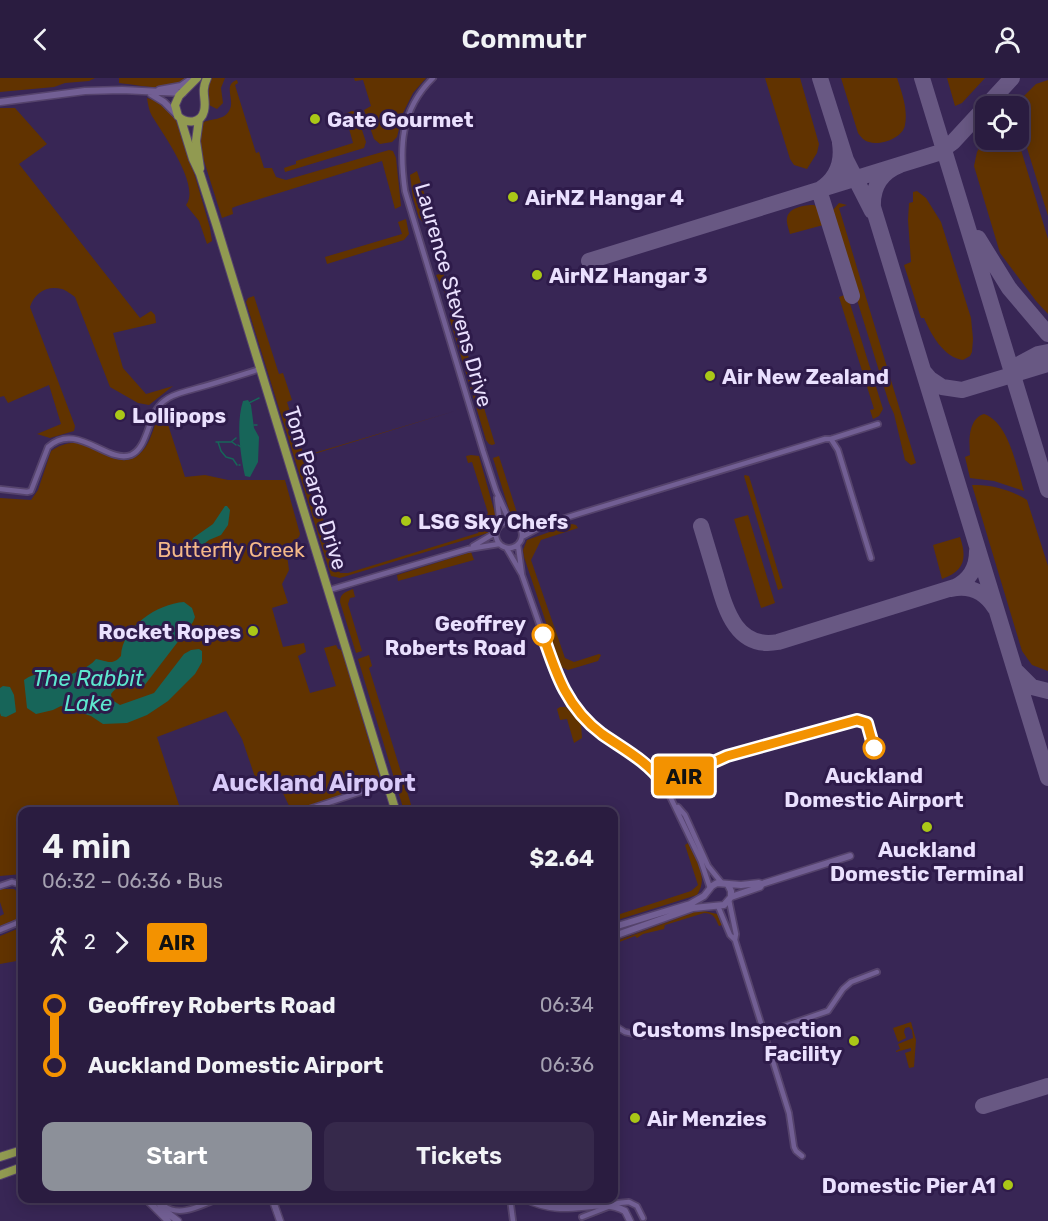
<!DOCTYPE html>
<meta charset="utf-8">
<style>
body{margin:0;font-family:Rubik,sans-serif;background:#36294b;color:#f1f3f6;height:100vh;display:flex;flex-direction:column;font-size:22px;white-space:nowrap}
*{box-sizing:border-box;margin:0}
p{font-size:20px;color:#a5a1b1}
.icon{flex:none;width:33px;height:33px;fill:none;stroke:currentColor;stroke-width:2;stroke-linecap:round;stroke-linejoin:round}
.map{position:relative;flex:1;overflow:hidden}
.panel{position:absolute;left:18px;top:729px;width:600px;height:396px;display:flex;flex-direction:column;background:#2a1c40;border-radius:12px;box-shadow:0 3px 15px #0003,0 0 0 2px #463a59}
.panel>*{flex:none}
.badge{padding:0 12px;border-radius:4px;font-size:21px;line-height:39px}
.tools{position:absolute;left:975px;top:18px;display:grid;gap:12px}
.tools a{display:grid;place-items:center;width:54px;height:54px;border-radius:12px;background:#2a1c40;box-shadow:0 3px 15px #0003,0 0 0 2px #463a59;font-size:30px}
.map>.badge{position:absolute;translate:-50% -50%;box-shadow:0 0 0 3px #fff}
.legs{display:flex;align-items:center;gap:9px;height:66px;padding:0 24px;font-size:20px}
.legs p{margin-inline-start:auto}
.summary{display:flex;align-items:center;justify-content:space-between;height:102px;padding:0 24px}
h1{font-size:33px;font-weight:600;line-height:45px}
.primary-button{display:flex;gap:12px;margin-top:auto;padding:12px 24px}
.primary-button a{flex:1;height:69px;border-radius:12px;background:#8c9099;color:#fff;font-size:24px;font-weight:600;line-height:69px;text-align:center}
.primary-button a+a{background:#36294b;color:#f1f3f6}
ul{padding:0 24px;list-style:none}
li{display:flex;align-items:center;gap:21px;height:60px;font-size:22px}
li i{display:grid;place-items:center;width:9px;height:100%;margin:0 8px;background:currentColor}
li i::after{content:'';width:15px;height:15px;margin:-8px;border:4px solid;border-radius:50%;background:#2a1c40}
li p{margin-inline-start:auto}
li:first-child i{background:linear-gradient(#0000 50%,currentColor 0)}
li:last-child i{background:linear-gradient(currentColor 50%,#0000 0)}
header{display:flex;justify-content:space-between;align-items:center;height:78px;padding:0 24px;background:#2a1c40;font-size:27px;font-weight:600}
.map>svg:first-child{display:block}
.green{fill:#613300}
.water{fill:#176559}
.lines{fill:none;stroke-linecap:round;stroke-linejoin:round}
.stream{stroke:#176559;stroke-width:1.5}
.taxiway{stroke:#685883;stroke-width:16}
.minor-casing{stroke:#55436c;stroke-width:8}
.tertiary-casing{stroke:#55436c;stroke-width:9}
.primary-casing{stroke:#55436c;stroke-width:10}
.minor{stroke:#725f94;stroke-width:4.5}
.tertiary{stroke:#725f94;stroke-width:6}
.primary{stroke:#919a51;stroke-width:8}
.line-1-casing{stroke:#fff;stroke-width:14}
.line-1{stroke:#f39200;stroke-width:9}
.poi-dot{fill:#aac717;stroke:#2e1b4a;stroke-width:2}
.stop-1-dot{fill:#fff;stroke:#f39200;stroke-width:3}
.labels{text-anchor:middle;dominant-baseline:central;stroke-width:6;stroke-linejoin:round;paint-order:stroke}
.poi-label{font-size:21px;font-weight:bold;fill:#eae0fe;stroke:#2e1b4a;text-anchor:start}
.street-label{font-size:21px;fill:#eae0fe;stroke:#2e1b4a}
.park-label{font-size:21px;fill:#f4b888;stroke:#2e1b4a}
.stop-label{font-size:21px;font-weight:bold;fill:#eae0fe;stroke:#2e1b4a;text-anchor:end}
.water-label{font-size:22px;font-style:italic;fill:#5de7cf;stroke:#2e1b4a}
.quarter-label{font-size:24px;font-weight:bold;fill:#d9caf9;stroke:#2e1b4a}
</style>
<header><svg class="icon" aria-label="back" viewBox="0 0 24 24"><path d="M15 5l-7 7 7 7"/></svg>Commutr<svg class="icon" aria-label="person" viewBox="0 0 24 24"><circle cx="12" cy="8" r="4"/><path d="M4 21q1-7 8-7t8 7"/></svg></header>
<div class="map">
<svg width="1048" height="1143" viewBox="0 0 1048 1143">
<rect width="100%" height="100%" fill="#382655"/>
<path class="green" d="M0,0h95l-6,3 -24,2 -11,4 -54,5z
M119,0h71c-26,15 -42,8 -71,5z
M210,0h15l-4,10 2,15 -6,6 -10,-5v-21z
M354,0h72l-13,15 -10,20 -6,24 -5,5 -12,2 -6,-5 -10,-29 7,-4 -8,-26 -8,1z
M765,0h35l19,66 -2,9 -10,16 -13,-4 -4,-6z
M841,0h56c5,15 11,31 8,47 -2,13 -25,21 -36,17 -5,-1 -8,-5 -11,-9z
M947,0h38l-23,25 -7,3z
M237,2l1,3 -3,2 21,68 3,-1 5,16h8l4,9 10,3 103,-30 4,1 3,7 5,48 -6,3 -13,-48 -145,45 -5,2 1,6 -11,4 -23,-73 3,-22c8,-5 21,-2 27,-12 7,-11 -7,-26 8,-31z
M1048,2v136l-29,-94 -1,-16h-4l22,-22z
M147,20l13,4 20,22 30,104 2,13 -5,3 -8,-23 -13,-16c15,-19 -23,-71 -34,-89 -3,-5 -4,-12 -5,-18z
M0,30h15l32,36 -28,20 121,154 11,-7 4,4 1,8 -43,10 10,35 23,26 27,-8 -24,19 -11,-2 -28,-16 -35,-90c-3,-2 -9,-7 -13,-8 -15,-4 -28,4 -32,18l45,119 -1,5 -24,7 -13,-4 24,-10 -12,-39 -41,18 -4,-7 -4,1z
M352,33l4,1 10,30 -2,6 -79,24 -1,-4 12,-4v-3l57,-18 -8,-29z
M985,59l1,3h32l30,99v75l-12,-13 -36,-48 -26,-87 3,-14z
M417,93l8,25 -6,2 11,31 -11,-11 -6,-20 -3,-23z
M917,113l9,7 15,24 30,96 2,21 -1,13 -2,4 -7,4c-20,-3 -32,-26 -39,-42h-3l-17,-53 7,-3 -3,-42 1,-17 4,-1v-10z
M839,125l8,2 -8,3 77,255 -5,2 -6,-5 -11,-46 -5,-11 -58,-187 1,-5z
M814,127l9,6 4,13 -37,10c-1,-4 -4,-12 -3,-16 2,-11 18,-13 27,-13z
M406,141l3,15 -5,6 -77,24 -2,-7 77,-23 -4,-12z
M443,195l52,171 -3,1 -3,-1 -3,-4 -36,-120c4,-14 -8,-32 -14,-45z
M847,216l36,115 -4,7 -6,3 -3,-9 4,-1 -35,-112z
M254,218l25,78 4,-1 9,27 -5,2 17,54 151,-45 -151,46 36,116h8l130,-40 10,-20 -16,-51 -4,1 -2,-7 5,-1 8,1 17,61 -1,9 -4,6 -151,46 -9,-2 -85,-274 2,-4z
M162,328l23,71 20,-2 23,5h57l15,54 -1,3 -13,10 3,23 -7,14 6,19 -16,5 11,39 21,-4 2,9 -8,4 12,37 26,-7 -12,-38 12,-3 2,4 4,1 39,132 -89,29c-10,-17 -13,-38 -37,-34l-13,-38 -16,-28 -69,26 24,74 -159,1v62l-22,2v-378l31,2 7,-10 13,-39c8,-5 16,-9 26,-8 23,5 47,32 67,6 8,-9 12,-31 18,-43z
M984,336c25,8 33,55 40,77l-30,-10 -24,-3 -5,-21 5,-2c-1,-14 -2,-36 14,-41z
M499,378l18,57 13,5 1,2 -10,1 -11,-8 -17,-55z
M745,397l4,1 34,112 -5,2 -34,-114z
M972,407c19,-1 39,5 55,15l21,66v105l-16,-6 -10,-14z
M748,437l27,88 -14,5 -27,-89z
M572,446l4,1 2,3 -37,12 -10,20 34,98 9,4 25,-8 2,1 -3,6 -30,9 -7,-3 -37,-110 -1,-7 4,-10z
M960,459c7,21 5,34 -18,42l-9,-34z
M471,474l3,8 -76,21 -1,-6z
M353,511l2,8 -5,1 -2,6 14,47 -6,2 -16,-51c0,-9 6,-10 13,-13z
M369,577l3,11 -3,2 44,143h-9l-46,-152z
M560,629h6l15,17 1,14 -8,5 -7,-24 -7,1 -3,-11z
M688,765c8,17 21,34 9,52l-83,26v-5l77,-25 7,-6 -13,-40z
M3,811h11l8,7v21l-22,9v-10l4,-2 -4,-12v-12z
M700,832l17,4 5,11 -3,1c-4,-8 -5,-13 -15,-13l-39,12 -1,4 -21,5 -6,4 -2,-2 -21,8v-2l82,-30 -82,29v-2l67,-24z
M22,849v33l-22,4v-28z
M911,944l5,18 -2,27 -5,1 -4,-15 6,-2v-3l-15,4v-1l4,-2 -2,-5 15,-6 -1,-8 -3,-3 -4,1 -1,4 2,6 -8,4 -5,-14z"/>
<path class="water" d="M248,322l3,5 3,23 5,9 -1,25 -8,15 -5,-1c-5,-23 -9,-53 -2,-75z
M225,428h2l3,4 -2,15 -7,10 -12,5 -13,10 -5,-6 2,-6 20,-14z
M184,524l8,6 3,9 -2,5 -49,64c-12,0 -26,-3 -33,8l1,6 8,5 34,-12 30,-39 7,-4 8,-1 3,2v11l-7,12 -27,27 -21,14 -20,8 -24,1 -12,-8 -30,-10 -8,4 -17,4 -9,-6 -3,-28c13,-9 24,-7 38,-1 12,-7 26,-10 34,-20 12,2 16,7 25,-3 1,-29 36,-52 63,-54z
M3,608l7,1 4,8 2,17 -10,5 -5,-1 -1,-3v-25z"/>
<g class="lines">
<path class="stream" d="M249,325l10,-5
M254,347h3
M216,364h15l5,-4
M218,364l3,9 5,6 7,2 4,6
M232,364l4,3
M238,367l3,2
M239,387h1"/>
<path class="taxiway" d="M820,0l26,82 26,51
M922,0l126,412
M840,65c3,20 -3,36 -21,47l33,106
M900,87c-18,7 -28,22 -27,42l175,571
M978,160l31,50 39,46
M589,183l349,-108 15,-11 59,-64
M1012,290l26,-14 10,-2
M924,294l6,7 12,8 20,3 86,-26
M701,448c5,17 10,33 15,50 9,31 19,74 62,66l177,-55c15,-7 22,-20 22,-36
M951,511c18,-4 34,3 44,19
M1017,594l15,15 16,4
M983,1028l65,-20"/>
<g class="minor-casing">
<path id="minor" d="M433,0c-33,32 -34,70 -28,113l78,260 13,40 14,31
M831,361l7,11 33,108
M0,411l27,3 4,-1 17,-44c29,-26 59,17 83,8 18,-8 16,-41 33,-54 8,-7 20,-9 30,-12 22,-6 44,-13 66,-20
M497,420l3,27
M496 457a13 13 0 1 1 26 0a13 13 0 1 1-26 0Z
M519,449l24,-3
M522,459l24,-13 32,-10 247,-75h6l47,-15
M518,467l4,30 40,114 14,19 15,16 49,34 16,14 8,12 37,77 9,27
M473,468l22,-13
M507,471l14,24
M329,512l139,-41 31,-5
M678,729l7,8 23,51 13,16
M300,734l88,-29
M0,808l12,-4 10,3
M729,822l7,34 -1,6
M718,828l12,29 5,5 54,173 5,34 2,4 6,5
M0,852l22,-9
M614,947l11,7 18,4
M764,955l64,-22 15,-22 8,-7 26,-10
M510,1120l3,23
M164,1128c17,12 39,-2 56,-8
M582,1139l36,-14 11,-1 8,4 6,12"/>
</g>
<g class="tertiary-casing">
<path id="tertiary" d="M159,12l22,-4 10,-7
M151,16l13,8 12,12
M0,24l85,-11 37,-1 61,3
M731,819l29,-10 2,-3 88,-28
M614,849l76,-23 14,-8 8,-10 5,-3 24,2 18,-2 3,1
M614,858l79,-28 31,-3 7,-8v-6l-3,-6
M145,1120l23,23
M155,1120l10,13 13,10
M272,1120l8,23
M524,1120c44,23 72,-3 101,13l5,10"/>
</g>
<g class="primary-casing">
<path id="primary" d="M197,0l-18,18 -4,9 3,11c8,8 23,8 26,-5 3,-12 -4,-18 3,-33
M199,41l-3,22 4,27
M181,42l12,39 7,15 16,50 180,588
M0,1079l22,-7
M0,1097l22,-8"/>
</g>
<use href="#minor" class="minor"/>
<use href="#tertiary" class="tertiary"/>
<use href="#primary" class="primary"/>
</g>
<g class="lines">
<g class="line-1-casing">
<path id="line-1" d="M543,557c13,39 24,73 59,99 23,16 45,27 62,50l63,-28 130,-36 10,3 7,25"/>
</g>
<use href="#line-1" class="line-1"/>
</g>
<g class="poi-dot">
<circle cx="315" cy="41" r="6"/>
<circle cx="513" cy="119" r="6"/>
<circle cx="537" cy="197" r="6"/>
<circle cx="710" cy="298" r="6"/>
<circle cx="120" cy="337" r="6"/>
<circle cx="406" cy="443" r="6"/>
<circle cx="253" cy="553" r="6"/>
<circle cx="927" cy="749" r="6"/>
<circle cx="854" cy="963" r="6"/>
<circle cx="635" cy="1040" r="6"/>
<circle cx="1008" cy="1107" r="6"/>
</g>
<g class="stop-1-dot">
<circle cx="543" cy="557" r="10"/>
<circle cx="874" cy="670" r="10"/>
</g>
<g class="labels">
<g class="poi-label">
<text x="327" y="41">Gate Gourmet</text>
<text x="525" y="119">AirNZ Hangar 4</text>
<text x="549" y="197">AirNZ Hangar 3</text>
<text x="722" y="298">Air New Zealand</text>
<text x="132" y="337">Lollipops</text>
<text x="418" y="443">LSG Sky Chefs</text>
<text x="241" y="553" text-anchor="end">Rocket Ropes</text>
<text x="927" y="771" text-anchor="middle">Auckland<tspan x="927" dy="24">Domestic Terminal</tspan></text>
<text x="842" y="951" text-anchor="end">Customs Inspection<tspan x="842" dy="24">Facility</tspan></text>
<text x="647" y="1040">Air Menzies</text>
<text x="996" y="1107" text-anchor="end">Domestic Pier A1</text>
</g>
<g class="street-label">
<text transform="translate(454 217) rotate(74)">Laurence Stevens Drive</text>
<text transform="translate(316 410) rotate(73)">Tom Pearce Drive</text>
</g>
<g class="park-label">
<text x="231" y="471">Butterfly Creek</text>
</g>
<g class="stop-label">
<text x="526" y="545">Geoffrey<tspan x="526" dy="24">Roberts Road</tspan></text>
<text x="874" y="697" text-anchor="middle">Auckland<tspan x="874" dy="24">Domestic Airport</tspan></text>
</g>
<g class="water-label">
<text x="88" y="600">The Rabbit<tspan x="88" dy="25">Lake</tspan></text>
</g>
<g class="quarter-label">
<text x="314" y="705">Auckland Airport</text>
</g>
</g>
</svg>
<div class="tools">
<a><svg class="icon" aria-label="locate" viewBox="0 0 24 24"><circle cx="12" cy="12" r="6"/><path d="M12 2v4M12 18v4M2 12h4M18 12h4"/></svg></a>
</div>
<b class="badge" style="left:684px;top:698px;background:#f39200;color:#111">AIR</b>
<section class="panel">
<div class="summary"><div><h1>4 min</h1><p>06:32 – 06:36 · Bus</p></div><b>$2.64</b></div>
<div class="legs"><svg class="icon" aria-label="walk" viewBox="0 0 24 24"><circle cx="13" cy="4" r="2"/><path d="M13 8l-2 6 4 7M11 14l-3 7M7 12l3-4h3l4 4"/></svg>2<svg class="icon" aria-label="forward" viewBox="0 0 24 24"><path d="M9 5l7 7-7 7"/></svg><b class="badge" style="background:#f39200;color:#111">AIR</b></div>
<ul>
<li><i style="color:#f39200"></i><b>Geoffrey Roberts Road</b><p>06:34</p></li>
<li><i style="color:#f39200"></i><b>Auckland Domestic Airport</b><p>06:36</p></li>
</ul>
<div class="primary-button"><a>Start</a><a>Tickets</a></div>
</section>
</div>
